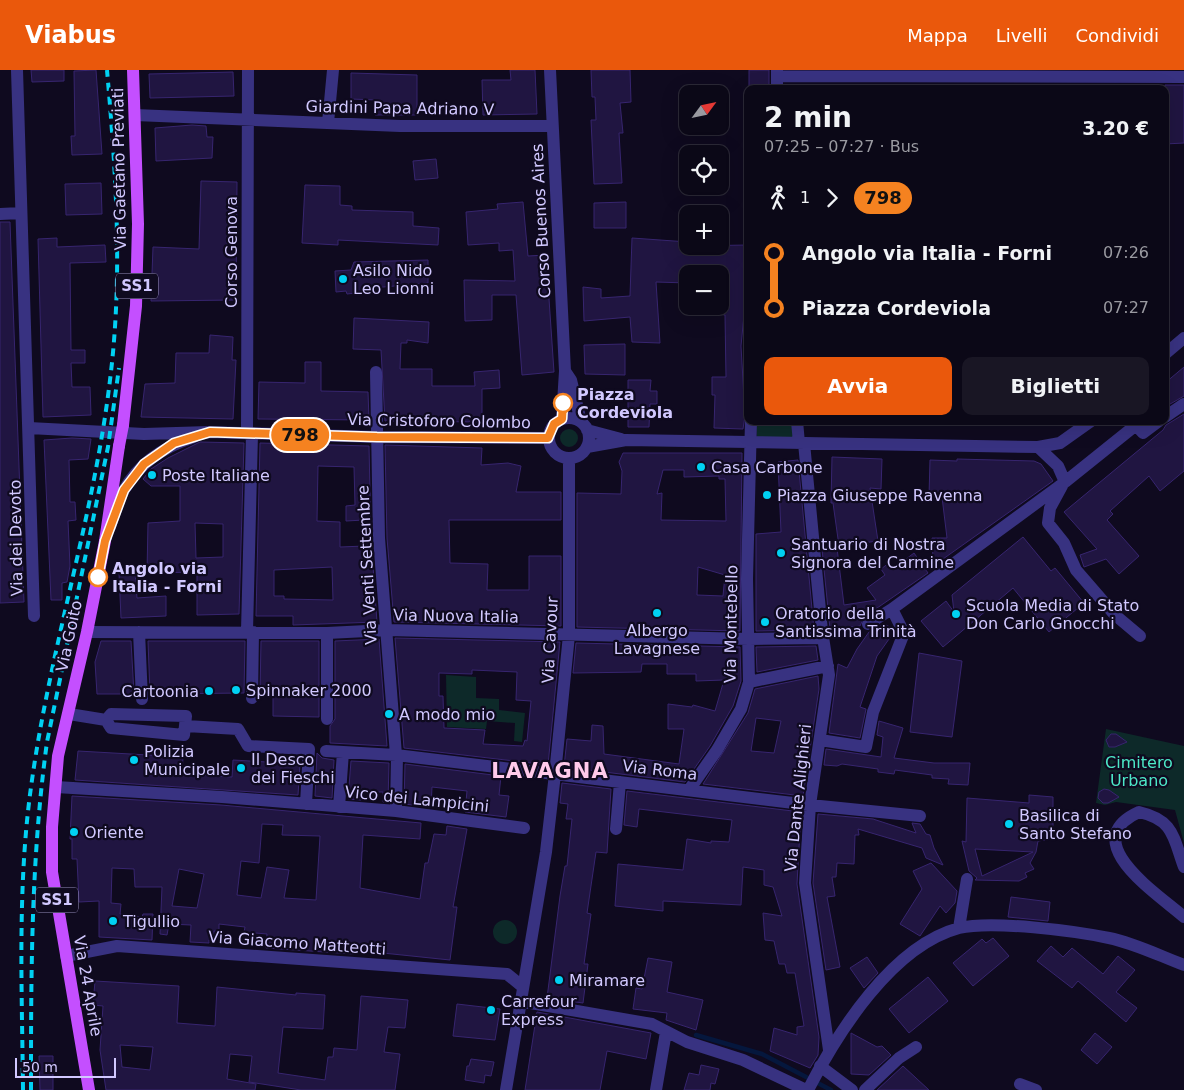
<!DOCTYPE html>
<html lang="it">
<meta charset="utf-8">
<style>
body{margin:0;font-family:"DejaVu Sans",sans-serif;background:#191624;color:#f1f3f6;height:100vh;display:flex;flex-direction:column;font-size:19px;white-space:nowrap}
*{box-sizing:border-box;margin:0}
p{font-size:16px;color:#9a9aa1}
.icon{flex:none;width:28px;height:28px;fill:none;stroke:currentColor;stroke-width:2;stroke-linecap:round;stroke-linejoin:round}
.map{position:relative;flex:1;overflow:hidden}
.drawer{position:absolute;left:744px;top:15px;width:425px;height:340px;display:flex;flex-direction:column;background:#0b0817;border-radius:10px;box-shadow:0 5px 20px #0002,0 0 0 1px #2b2936}
.drawer>*{flex:none}
.badge{padding:0 10px;border-radius:16px;font-size:18px;line-height:32px}
.needle{width:32px;rotate:57deg}
.buttons{position:absolute;left:679px;top:15px;display:grid;gap:10px}
.buttons a{display:grid;place-items:center;width:50px;height:50px;border-radius:10px;background:#0b0817;box-shadow:0 5px 20px #0002,0 0 0 1px #2b2936;font-size:25px}
.scale{position:absolute;left:15px;bottom:12px;width:101px;box-sizing:border-box;padding-left:5px;border:2px solid #d1c8ff;border-top:0;font-size:14px;line-height:18px;white-space:nowrap;color:#d1c8ff;-webkit-text-stroke:4px #0f0a1f;paint-order:stroke}
.map>.badge{position:absolute;translate:-50% -50%;box-shadow:0 0 0 2px #fff}
.legs{display:flex;align-items:center;gap:8px;height:55px;padding:0 20px;font-size:16px}
.legs p{margin-inline-start:auto}
.head{display:flex;align-items:center;justify-content:space-between;height:85px;padding:0 20px}
h1{font-size:28px;font-weight:600;line-height:38px}
.button{display:flex;gap:10px;margin-top:auto;padding:10px 20px}
.button a{flex:1;height:58px;border-radius:10px;background:#ea580c;color:#fff;font-size:20px;font-weight:600;line-height:58px;text-align:center}
.button a+a{background:#191624;color:#f1f3f6}
ul{padding:0 20px;list-style:none}
li{display:flex;align-items:center;gap:18px;height:55px;font-size:19px}
li i{display:grid;place-items:center;width:8px;height:100%;margin:0 6px;background:currentColor}
li i::after{content:'';width:12px;height:12px;margin:-6px;border:4px solid;border-radius:50%;background:#0b0817}
li p{margin-inline-start:auto}
li:first-child i{background:linear-gradient(#0000 50%,currentColor 0)}
li:last-child i{background:linear-gradient(currentColor 50%,#0000 0)}
header{display:flex;align-items:center;gap:30px;box-sizing:border-box;height:70px;padding:0 25px;background:#ea580c;color:#fff}
header strong{font-size:24px}
nav{display:flex;gap:28px;margin-inline-start:auto;font-size:18px}
.map>svg:first-child{display:block}
.green{fill:#0d2929}
.lines{fill:none;stroke-linecap:round;stroke-linejoin:round}
.stream{stroke:#05173d;stroke-width:4.5}
.building{fill:#201541;stroke:#37256f;fill-rule:evenodd}
.minor{stroke:#383281;stroke-width:12}
.major{stroke:#c44fff;stroke-width:12}
.rail{stroke:#00d1f3;stroke-width:4;stroke-dasharray:8 6;stroke-linecap:butt}
.major-bridge{stroke:#c44fff;stroke-width:12}
.line-1-casing{stroke:#fff;stroke-width:11}
.line-1{stroke:#f58220;stroke-width:8}
.poi-dot{fill:#00d1f3;stroke:#0f0a1f;stroke-width:2}
.stop-1-dot{fill:#fff;stroke:#f58220;stroke-width:2.5}
.labels{text-anchor:middle;dominant-baseline:central;stroke-width:4.5;stroke-linejoin:round;paint-order:stroke}
.shield{fill:#0f0a1f;stroke:#978fbc;stroke-width:1}
.shield-label{font-size:15px;font-weight:bold;fill:#d1c8ff}
.street-label{font-size:16px;fill:#d1c8ff;stroke:#0f0a1f}
.poi-label{font-size:16px;fill:#d1c8ff;stroke:#0f0a1f;text-anchor:start}
.stop-label{font-size:16px;font-weight:bold;fill:#d1c8ff;stroke:#0f0a1f;text-anchor:start}
.park-label{font-size:16px;fill:#4ce7c7;stroke:#0f0a1f}
.district-label{font-size:21px;font-weight:bold;letter-spacing:1px;fill:#ffcaea;stroke:#0f0a1f}
</style>
<header>
<strong>Viabus</strong>
<nav><a>Mappa</a><a>Livelli</a><a>Condividi</a></nav>
</header>
<div class="map">
<svg width="1184" height="1020" viewBox="0 0 1184 1020">
<rect width="100%" height="100%" fill="#0f0a1f"/>
<path class="green" d="M756,351h38l1,19 -38,-1z
M560 368a9 9 0 1 1 18 0a9 9 0 1 1-18 0Z
M446,605l30,2v21l23,1v11l26,3 -3,29 -8,-1 1,-18 -28,-2 -1,8 -39,-2z
M1106,659l78,17v97l-9,-33 -59,-8 -11,3 -9,-2z
M493 862a12 12 0 1 1 24 0a12 12 0 1 1-24 0Z"/>
<g class="lines">
<path class="stream" d="M696,965l66,19 69,36"/>
</g>
<path class="building" d="M31,0h33v11l-32,1z
M96,0l6,84 -30,1 -1,-19h4l-1,-65z
M510,0h25l2,44 -54,1 -1,-35h29z
M591,0h39l1,32 -11,1 3,30h-4l3,50 -28,1 -3,-64h5l-1,-23h-3z
M749,0h20v19h-20z
M233,2l1,24 -84,2 -1,-24z
M351,3l66,2v40h-42l1,-15 -25,-1z
M1165,15h19v58l-19,1z
M192,55l14,1 1,11h6l-1,21 -56,3 -1,-33z
M436,89l2,19 -23,2 -2,-19z
M201,111l36,1 -1,118 -85,1 2,-54 46,2z
M101,113l1,31 -36,1 -1,-31z
M305,115l35,1v19l12,1v4l61,2v14l26,2 -1,17 -100,-5v5l-36,-2z
M523,132l5,54 18,-1 8,117 -32,3 -6,-80h-24v25l-27,1 -1,-41 51,1 -2,-31 -14,1v-8l-31,2 -2,-33 32,-3 -1,-5z
M626,132v26h-32v-25z
M0,152h10l14,380 -24,1z
M57,168v9l48,-2 1,17 -36,1 1,87h14v13h-14l1,24h18l1,28 -48,2 -5,-178z
M632,168l56,4v4l60,-1v57l-4,13 -3,31 4,70 -2,13 -29,-1 1,-33h-3v-18h14l-1,-62 -5,-1 4,-40h-36v9l-32,-1 4,61 -28,-1 -2,-25 -46,4 -1,-34 18,2v9l29,-2z
M428,190v23l-56,5v3l-25,3 -1,-3 -10,1 -1,-21 16,-1 3,-8z
M354,248l75,4 -1,21 -21,-3v3h-6l-1,26h32v17h43l-1,-14 25,-2 1,18 -18,1v33l-97,-1 -4,-71 -28,-1z
M210,265l23,2 -1,23h4l-3,59 -92,-2 4,-33 30,-1 1,-30h33z
M625,274v31l-40,-1 -1,-29z
M305,292h16v29l47,1 1,28 -111,-1 1,-37 46,1z
M1184,297v29l-19,11v-24z
M628,310h23l-1,11h7v13h-7l-1,23h-21z
M1184,344v57l-24,20 -11,-15 -39,35 3,3 -6,6 32,36 -20,18 -13,-15 -22,8 -4,-12 17,-6 -33,-37 99,-82 3,-5z
M72,368l19,1 -3,20 -19,1 1,42h5l1,18 -8,1 2,45 -3,16 -5,1v17h-11l-7,-160z
M200,372l44,1 -5,171 -42,1v-43l-50,1 1,-50 32,-2v-35h-29l-8,-7 8,-10 17,-11zM195,453l28,1v33l-27,1z
M260,373l109,3 2,92 6,84 -84,3v-9h-37zM318,396l36,1 1,38 -9,1v15l18,-1 1,26 -25,1v-25l-23,-1zM332,497l1,33 -49,-1v-3h-10v-26z
M385,375l97,3 -1,17 27,-2 13,3 -5,26h45v28h-112l1,43 38,1 -1,26h42v-34h32v70l-167,-4 -7,-84z
M623,383h119l-2,178 -163,-4v-134l44,1 1,-23 -3,-9zM663,400h21v7l35,-1v3h6l1,42 -65,-1 1,-27 -5,1zM698,497l27,8 -2,21 -26,-1z
M832,387l50,2 -1,30 -11,-1 8,53 -39,5 -6,-43h-2z
M957,389l77,2 7,3 12,17 -110,78 -10,2 -1,-23h15l-5,-41 -13,-1 1,-36 27,1z
M798,390l16,170 -58,1v-97l25,-2 -3,-70z
M1023,467l28,34 4,-3 29,35 -35,29 -36,-44 -70,59 -22,-26 25,-20 8,11 -2,-17z
M837,478l7,57 32,-5 -9,-12 18,-13 -4,-6 8,-6 4,6 21,-16 14,20 -64,44 -4,9 -30,3 -8,-80z
M135,502l2,26 29,-2v20l-45,2 -2,-45z
M884,554l8,4 2,4 -17,24 -17,51 6,2 -6,29 -31,-5 9,-69 9,4 10,-19 12,-17z
M395,568l165,4 -12,123 -144,-17zM472,600l45,2 -1,28 15,1 -4,40 -2,-1 -2,6 -40,-2 2,-14 -41,-2 -1,-32h-4v-23l33,1z
M379,569l8,107 -57,-3v-17l5,-7v-78z
M101,571h30l3,53h-37l-2,-32z
M148,571h97l-1,52 -94,1z
M261,571h58v76l-46,-1v-23h-13z
M576,573l164,4 1,34 -8,25 -23,40 -25,36 -121,-15 3,-28 24,2 1,-16 11,1 1,28 75,10 5,-35h-16v-25l24,3 1,-2 22,6 9,-31 -28,1v-7h-29v-10h-25l-1,8 -68,1z
M816,576l2,14 -61,12 -1,-25z
M919,583l43,8 -10,76 -42,-5z
M818,606l1,13 -16,107 -100,-12 45,-71 7,-24zM756,648l25,3 -7,32 -23,-2z
M879,651l24,7 -9,30 40,5h36l-2,22 -20,-1 1,-5 -17,-1v-3l-37,-5 -1,4 -16,-2v-3l-36,-5 -5,2 -13,-1 2,-16 55,8 2,-20 -6,-2z
M1111,664h5l11,8 -12,5h-6l-3,-7z
M78,681l105,6 -1,17 50,3 1,-17 67,4 -2,31 -223,-15z
M317,683l5,5 12,2 -2,38 -17,-2z
M351,691l38,2 -1,39h-5v-10h-22v8l-13,-1z
M405,694l96,12 -2,19 10,1 -3,21 -41,-5 2,-21 -35,-4 -1,20 -27,-3z
M562,713l49,6 -4,64 -11,-1 -9,61 4,1 -7,50h4l-5,39 -36,-5 13,-102 5,-30h2l5,-47h-6l2,-15 -8,-1z
M1104,719l5,1 10,7 -11,6h-5l-5,-5 1,-6z
M627,721l174,21 -4,72 22,153 -1,18 -8,13 -40,-17 4,-23 23,7v-8l7,-1 -9,-53h-8l-2,-9h-6l-5,-23 -9,-1 -2,-27 19,3 -9,-29 -9,-2v-15l-21,-3 -2,38 -78,-4v10l-48,-5 3,-42 65,6 4,-31 24,4v-2l18,1 3,-22 -93,-11 -2,18 -13,-2z
M1029,725l24,2v42l-15,2 -2,11 -6,11 4,6 -9,4 2,4 -8,4 -44,-1 2,-2 -8,-7 -7,-30 4,1 1,-44 62,5zM975,779l58,3 -51,24z
M72,726l149,9 200,18 -1,16 -57,-4 -3,53 60,11 5,-36h3l6,-29 12,1 1,-9 20,3 -14,78h4l-7,53 -96,-10v4l-88,-6 1,-14 -23,-2 1,-5 -26,-3v7h-5v10l-5,-1v3l-19,-1 1,-17 -22,-1 -2,11 -7,-1 2,-47h-27l-1,-18 -22,-1 -1,35 10,1 -1,10 22,3 1,-3h10l-1,26 -53,-3v-36l-20,1 -2,-43h-5v-20h-2zM262,754l21,1 -1,10 38,1 -4,64 -32,-2 5,-28 -22,-3 -6,31 -24,-3 4,-34 18,2zM179,799l25,5 -7,34 -25,-2z
M818,744l55,5 43,14 -4,-10 8,1 6,10 4,1 4,13 9,17 -17,-7 -4,-10 -64,-19 1,6h-4l-1,29 -17,-1 -1,14h-4l3,19 -8,1 13,70 -14,3 -13,-87z
M931,793l26,28 -2,12 -9,10 -6,-7 -20,30 -20,-12 22,-35 -9,-18z
M1011,827l39,5 -2,19 -40,-4z
M993,868l16,18 -36,30 -20,-23 29,-24 4,4z
M1051,876l12,11 9,-9 31,26 15,-18 17,14 -19,22 21,16 -11,14 -48,-41 -6,7 -35,-27z
M867,887l11,16 -14,15 -14,-20z
M648,888l24,4 -5,30 36,8 -7,30 -30,-10 1,-7 -34,-4 3,-21 6,1z
M928,907l20,24 -39,32 -20,-24z
M95,911l84,5 -2,37 38,3 2,-39 79,8v-2l29,2 -2,34 -40,-2 -5,46 47,7 3,-23h5l1,-9 23,2 4,-54 47,4 -3,28 -17,-1 -4,25 16,2 -5,36h-94l-52,-8 3,-26 -22,-2 -3,25 29,5 -1,6h-149l-6,-40 3,-44 -10,-1zM120,975l33,2 -3,23 -28,-3z
M457,934l43,5 -5,31 -42,-4z
M537,942l114,21 -5,26 -39,-8 -7,39h-75z
M851,963l26,14 5,-1 9,9 -22,20 -18,-1z
M1095,963l17,14 -15,17 -16,-14z
M39,986h14v34h-13z
M471,989l23,3 -3,14 -6,-1 -1,8 -19,-3 2,-14h2z
M701,995l18,4 -4,15 -4,-1 -1,7h-26l5,-17 10,2z
M903,996l26,24h-52z"/>
<g class="lines">
<path class="minor" d="M17,0l17,546
M550,0l15,301 -3,48
M777,0v19
M777,6l407,1
M135,45l265,11h152
M328,53l5,-53
M0,144l21,-1
M1165,284l19,-16
M565,301l6,9 10,42
M376,302l3,166 17,217
M1165,347l19,-13
M549 368a20 20 0 1 1 40 0a20 20 0 1 1-40 0Z
M797,351l2,22
M1132,351l11,12 16,-12
M29,358l115,6 65,-2 168,5 171,1
M587,360l34,9
M247,364l1,-364
M804,373l18,188 7,44 -19,130 -5,78 24,167
M587,377l39,-7 412,7 22,-4 31,-22
M1038,377l20,19 7,16
M1062,416l-12,22 -2,15 16,20 12,27 39,45 25,21
M110,457c4,-12 8,-26 14,-37 15,-27 42,-44 70,-53
M868,554l24,-15 173,-127 71,-57
M247,561l5,-197
M87,562l240,1 60,-3 362,9 74,-1
M139,562l3,67
M327,563v86
M749,612l79,-16
M252,628l1,-66
M69,644l37,6
M111,644l75,2 -2,19 -73,-7 -5,-8z
M186,656l52,3 10,17 61,3 -3,55
M820,670l46,7 7,-35 31,-79 -12,-24
M326,681l70,4 414,50 110,11
M56,717l166,10 174,14 128,17
M689,720l28,-40 24,-41 8,-27 -2,-103 4,-158
M339,737l4,-55
M396,741l1,-55
M616,759l4,-47
M1184,797c-11,-30 -10,-47 -45,-55 -64,29 19,82 45,105
M959,858l8,-49
M66,886l51,-10 390,28 16,13
M519,931l133,23 35,18 56,18 63,30
M820,996l32,24
M1020,1014l16,6
M506,1020l40,-238 9,-78 14,-139v-177
M656,1020l10,-58
M808,1020c30,-58 84,-144 151,-162 33,-8 116,3 150,10 25,5 51,18 75,27
M865,1020l34,-32 17,-11"/>
<path class="major" d="M123,355l13,-119 2,-82 -5,-154
M89,1020l-37,-218v-45l6,-71 29,-124 18,-91 14,-95"/>
<path class="rail" d="M23,1020c-1,-103 -6,-208 9,-310 19,-135 62,-265 78,-400 13,-104 6,-207 -3,-310
M31,1020c0,-117 0,-232 16,-348l61,-295 11,-79"/>
<path class="major-bridge" d="M119,376l4,-21"/>
</g>
<g class="lines">
<g class="line-1-casing">
<path id="line-1" d="M98,507l7,-36 19,-51 20,-26 30,-21 36,-11 167,5 171,1 6,-14 8,-5 1,-16"/>
</g>
<use href="#line-1" class="line-1"/>
</g>
<g class="poi-dot">
<circle cx="343" cy="209" r="5"/>
<circle cx="701" cy="397" r="5"/>
<circle cx="152" cy="405" r="5"/>
<circle cx="767" cy="425" r="5"/>
<circle cx="781" cy="483" r="5"/>
<circle cx="657" cy="543" r="5"/>
<circle cx="956" cy="544" r="5"/>
<circle cx="765" cy="552" r="5"/>
<circle cx="236" cy="620" r="5"/>
<circle cx="209" cy="621" r="5"/>
<circle cx="389" cy="644" r="5"/>
<circle cx="134" cy="690" r="5"/>
<circle cx="241" cy="698" r="5"/>
<circle cx="1009" cy="754" r="5"/>
<circle cx="74" cy="762" r="5"/>
<circle cx="113" cy="851" r="5"/>
<circle cx="559" cy="910" r="5"/>
<circle cx="491" cy="940" r="5"/>
</g>
<g class="stop-1-dot">
<circle cx="563" cy="333" r="9"/>
<circle cx="98" cy="507" r="9"/>
</g>
<g class="labels">
<g class="shield">
<rect x="116" y="203.5" width="42" height="25" rx="4"/>
<rect x="36" y="817.5" width="42" height="25" rx="4"/>
</g>
<g class="shield-label">
<text x="137" y="216">SS1</text>
<text x="57" y="830">SS1</text>
</g>
<g class="street-label">
<text transform="translate(400 38) rotate(1)">Giardini Papa Adriano V</text>
<text transform="translate(119 99) rotate(-91)">Via Gaetano Previati</text>
<text transform="translate(541 151) rotate(-93)">Corso Buenos Aires</text>
<text transform="translate(231 182) rotate(-90)">Corso Genova</text>
<text transform="translate(439 351) rotate(1)">Via Cristoforo Colombo</text>
<text transform="translate(16 468) rotate(-91)">Via dei Devoto</text>
<text transform="translate(367 495) rotate(-93)">Via Venti Settembre</text>
<text transform="translate(456 546) rotate(1)">Via Nuova Italia</text>
<text transform="translate(731 554) rotate(-89)">Via Montebello</text>
<text transform="translate(69 566) rotate(-78)">Via Goito</text>
<text transform="translate(550 570) rotate(-87)">Via Cavour</text>
<text transform="translate(660 700) rotate(7)">Via Roma</text>
<text transform="translate(798 728) rotate(-84)">Via Dante Alighieri</text>
<text transform="translate(417 729) rotate(6)">Vico dei Lampicini</text>
<text transform="translate(297 873) rotate(4)">Via Giacomo Matteotti</text>
<text transform="translate(88 916) rotate(80)">Via 24 Aprile</text>
</g>
<g class="poi-label">
<text x="353" y="200">Asilo Nido<tspan x="353" dy="18">Leo Lionni</tspan></text>
<text x="711" y="397">Casa Carbone</text>
<text x="162" y="405">Poste Italiane</text>
<text x="777" y="425">Piazza Giuseppe Ravenna</text>
<text x="791" y="474">Santuario di Nostra<tspan x="791" dy="18">Signora del Carmine</tspan></text>
<text x="966" y="535">Scuola Media di Stato<tspan x="966" dy="18">Don Carlo Gnocchi</tspan></text>
<text x="775" y="543">Oratorio della<tspan x="775" dy="18">Santissima Trinità</tspan></text>
<text x="657" y="560" text-anchor="middle">Albergo<tspan x="657" dy="18">Lavagnese</tspan></text>
<text x="246" y="620">Spinnaker 2000</text>
<text x="199" y="621" text-anchor="end">Cartoonia</text>
<text x="399" y="644">A modo mio</text>
<text x="144" y="681">Polizia<tspan x="144" dy="18">Municipale</tspan></text>
<text x="251" y="689">Il Desco<tspan x="251" dy="18">dei Fieschi</tspan></text>
<text x="1019" y="745">Basilica di<tspan x="1019" dy="18">Santo Stefano</tspan></text>
<text x="84" y="762">Oriente</text>
<text x="123" y="851">Tigullio</text>
<text x="569" y="910">Miramare</text>
<text x="501" y="931">Carrefour<tspan x="501" dy="18">Express</tspan></text>
</g>
<g class="stop-label">
<text x="577" y="324">Piazza<tspan x="577" dy="18">Cordeviola</tspan></text>
<text x="112" y="498">Angolo via<tspan x="112" dy="18">Italia - Forni</tspan></text>
</g>
<g class="park-label">
<text x="1139" y="692">Cimitero<tspan x="1139" dy="18">Urbano</tspan></text>
</g>
<g class="district-label">
<text x="550" y="701">LAVAGNA</text>
</g>
</g>
</svg>
<div class="buttons">
<a><svg class="needle" viewBox="-14 -14 28 28"><path d="M0-13l5 13h-10z" fill="#e53935"/><path d="M0 13l5-13h-10z" fill="#9a9aa1"/></svg></a>
<a><svg class="icon" aria-label="locate" viewBox="0 0 24 24"><circle cx="12" cy="12" r="6"/><path d="M12 2v4M12 18v4M2 12h4M18 12h4"/></svg></a>
<a>+</a>
<a>−</a>
</div>
<div class="scale">50 m</div>
<b class="badge" style="left:300px;top:365px;background:#f58220;color:#111">798</b>
<section class="drawer">
<div class="head"><div><h1>2 min</h1><p>07:25 – 07:27 · Bus</p></div><b>3.20 €</b></div>
<div class="legs"><svg class="icon" aria-label="walk" viewBox="0 0 24 24"><circle cx="13" cy="4" r="2"/><path d="M13 8l-2 6 4 7M11 14l-3 7M7 12l3-4h3l4 4"/></svg>1<svg class="icon" aria-label="forward" viewBox="0 0 24 24"><path d="M9 5l7 7-7 7"/></svg><b class="badge" style="background:#f58220;color:#111">798</b></div>
<ul>
<li><i style="color:#f58220"></i><b>Angolo via Italia - Forni</b><p>07:26</p></li>
<li><i style="color:#f58220"></i><b>Piazza Cordeviola</b><p>07:27</p></li>
</ul>
<div class="button"><a>Avvia</a><a>Biglietti</a></div>
</section>
</div>
